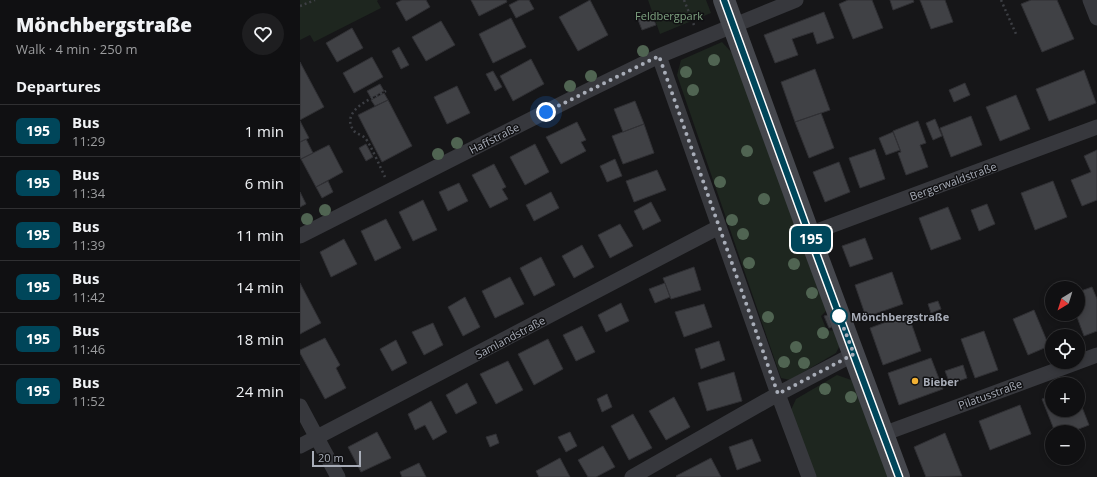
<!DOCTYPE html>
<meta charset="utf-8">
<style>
body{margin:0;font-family:"Open Sans",sans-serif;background:#1e1e20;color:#f1f3f6;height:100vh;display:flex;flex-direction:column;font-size:15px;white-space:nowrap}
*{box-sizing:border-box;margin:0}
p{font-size:13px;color:#9c9d9f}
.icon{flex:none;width:22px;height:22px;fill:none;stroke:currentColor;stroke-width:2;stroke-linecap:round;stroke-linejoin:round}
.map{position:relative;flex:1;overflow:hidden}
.details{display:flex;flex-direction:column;background:#101012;width:300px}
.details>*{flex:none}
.badge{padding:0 8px;border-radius:6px;font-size:14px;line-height:26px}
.needle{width:26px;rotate:218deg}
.fabs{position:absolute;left:745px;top:281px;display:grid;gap:8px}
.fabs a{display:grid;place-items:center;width:40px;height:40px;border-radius:50%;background:#101012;box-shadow:0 2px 6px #0003,0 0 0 1px #303032;font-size:20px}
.scale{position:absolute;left:12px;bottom:10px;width:49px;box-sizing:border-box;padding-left:4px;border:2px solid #a8adb8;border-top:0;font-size:11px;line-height:14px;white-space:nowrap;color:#a8adb8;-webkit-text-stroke:3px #111113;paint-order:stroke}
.you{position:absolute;width:20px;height:20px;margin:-10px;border:3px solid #fff;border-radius:50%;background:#1a73e8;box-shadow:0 0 0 6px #1a73e833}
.map>.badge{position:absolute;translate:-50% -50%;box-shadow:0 0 0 2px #fff}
h2{padding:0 16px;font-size:15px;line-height:36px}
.round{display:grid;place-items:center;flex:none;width:42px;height:42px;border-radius:21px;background:#1e1e20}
.head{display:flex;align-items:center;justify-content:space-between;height:68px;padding:0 16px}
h1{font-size:19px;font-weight:800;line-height:30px}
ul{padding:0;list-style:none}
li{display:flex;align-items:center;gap:12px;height:52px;padding:0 16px;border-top:1px solid #303032}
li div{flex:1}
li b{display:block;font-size:15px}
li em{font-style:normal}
li .badge{min-width:44px;font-weight:700;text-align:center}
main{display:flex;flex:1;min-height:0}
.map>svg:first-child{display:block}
.green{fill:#1e261f}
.building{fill:#404145;stroke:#303034}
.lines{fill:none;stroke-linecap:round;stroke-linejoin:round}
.path{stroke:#3d3f44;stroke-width:2.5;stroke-dasharray:2 3;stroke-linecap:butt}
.street{stroke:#37383d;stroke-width:15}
.secondary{stroke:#45474d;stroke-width:22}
.tree{fill:#506452}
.line-casing{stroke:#fff;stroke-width:9}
.line{stroke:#00465a;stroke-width:6}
.walk{stroke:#a8adb8;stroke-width:4;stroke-dasharray:0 7.2}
.stop-dot{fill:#fff;stroke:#00465a;stroke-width:2}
.poi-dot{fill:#f2b134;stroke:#111113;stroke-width:1.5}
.labels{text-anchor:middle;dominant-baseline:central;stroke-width:3;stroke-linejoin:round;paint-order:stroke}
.park-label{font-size:11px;fill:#7fa381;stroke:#111113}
.street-label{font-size:11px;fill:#a8adb8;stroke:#111113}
.stop-label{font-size:11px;font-weight:bold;fill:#a8adb8;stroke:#111113;text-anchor:start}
.poi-label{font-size:11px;font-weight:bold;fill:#a8adb8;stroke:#111113;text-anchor:start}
</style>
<main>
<section class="details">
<div class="head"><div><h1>Mönchbergstraße</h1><p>Walk · 4 min · 250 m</p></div><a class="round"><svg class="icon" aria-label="heart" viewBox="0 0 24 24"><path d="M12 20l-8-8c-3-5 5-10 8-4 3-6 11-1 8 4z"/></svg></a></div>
<h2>Departures</h2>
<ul>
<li><span class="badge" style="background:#00465a;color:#fff">195</span><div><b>Bus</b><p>11:29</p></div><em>1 min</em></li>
<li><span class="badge" style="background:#00465a;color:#fff">195</span><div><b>Bus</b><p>11:34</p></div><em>6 min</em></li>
<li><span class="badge" style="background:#00465a;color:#fff">195</span><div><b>Bus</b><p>11:39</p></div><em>11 min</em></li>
<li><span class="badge" style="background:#00465a;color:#fff">195</span><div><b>Bus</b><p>11:42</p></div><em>14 min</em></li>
<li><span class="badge" style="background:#00465a;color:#fff">195</span><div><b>Bus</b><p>11:46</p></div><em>18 min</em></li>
<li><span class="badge" style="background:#00465a;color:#fff">195</span><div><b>Bus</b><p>11:52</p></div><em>24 min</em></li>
</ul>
</section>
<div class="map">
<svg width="797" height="477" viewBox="0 0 797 477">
<rect width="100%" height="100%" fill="#161618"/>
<path class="green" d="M0,0h78l-1,1 4,7 -67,34 -4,-7 -10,5z
M348,0h58l5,13 -51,21z
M422,42l11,12 95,255 -7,7 6,15 7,-1 6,15 -4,8 -46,27 -9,-2 -104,-303 4,-15z
M537,375l20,7 35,95h-76l-25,-67 5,-11z"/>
<path class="building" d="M102,0h24l4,7 -24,14 -10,-18z
M171,0h35l1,2 -28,14z
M219,0h10l5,9 -18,9 -7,-13z
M290,0l18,35 -30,16 -19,-34z
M548,0h24l11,28 -30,11 -14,-35z
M590,0h23l1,2 -21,8z
M620,0h25l8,22 -22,7z
M731,0h26l17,39 -32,13 -21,-48z
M351,12l5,13 -14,5 -5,-13z
M524,12l10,26 -17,6 -4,-12 -21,7 6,16 -23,8 -11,-28z
M211,18l15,29 -33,16 -14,-29z
M141,21l14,24 -29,16 -14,-24z
M52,28l11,20 -26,14 -11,-19z
M99,47l10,18 -8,4 -9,-18z
M72,57l11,20 -29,16 -11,-20z
M231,59l13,25 -31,17 -13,-25z
M0,62l24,45 -24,13z
M515,69l15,41 -35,12 -14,-40z
M784,70l12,33 -47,18 -13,-32z
M193,71l9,16 -7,4 -9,-17z
M665,83l5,12 -16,7 -5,-12z
M80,84l4,7 -13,7 -4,-7z
M157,86l13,27 -23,11 -13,-27z
M84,93l4,7 -13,6 -4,-6z
M716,95l14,34 -30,12 -14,-34z
M88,100l24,46 -30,16 -24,-47z
M335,101l9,23 -21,8 -9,-23z
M521,113l13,35 -25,10 -14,-36z
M671,116l11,29 -31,12 -11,-29z
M635,119l7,17 -9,4 -7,-17z
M0,121l9,17 -9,4z
M618,121l8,22 -6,2 8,22 -22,8 -8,-22 3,-1 -8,-21z
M277,122l9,18 -5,2 5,9 -25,13 -15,-27z
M344,124l10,29 -31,11 -11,-28z
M593,132l7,18 -14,5 -7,-17z
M6,139l7,14 -12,6 -1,-2v-15z
M66,144l7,13 -7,4 -7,-13z
M235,144l14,28 -24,13 -15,-28z
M29,145l14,27 -27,15 -15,-28z
M575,149l10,30 -25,9 -11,-30z
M797,150v50l-15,6 -11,-26 20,-8 -7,-16z
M315,159l7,17 -15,6 -7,-16z
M539,162l11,30 -25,10 -12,-30z
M194,164l12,23 -4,2 6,10 -18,9 -18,-33z
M357,170l9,20 -32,12 -8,-21z
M28,181l5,11 -11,6 -6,-11z
M753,181l14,36 -32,13 -14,-37z
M159,183l9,18 -20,10 -9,-19z
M0,192l6,12 -6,3z
M251,192l8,16 -25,13 -8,-16z
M123,200l14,30 -24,11 -14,-29z
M351,202l10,19 -18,9 -9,-19z
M687,204l8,20 -16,7 -8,-21z
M648,207l13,32 -30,11 -12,-32z
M86,219l15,29 -26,13 -14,-30z
M320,224l13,22 -23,12 -12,-23z
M565,238l8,21 -23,8 -8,-21z
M44,239l13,25 -26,13 -11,-25z
M282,245l12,22 -20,11 -12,-22z
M241,257l14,28 -21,11 -14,-28z
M394,267l7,23 -30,9 -8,-21z
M592,272l11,32 -37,13 -11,-32z
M210,277l14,27 -29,14 -13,-27z
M0,283l21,40 -21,11z
M365,283l5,14 -15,6 -6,-14z
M792,287l5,12v32l-13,5 -7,-19 -2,1 -2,-4h5v-22z
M165,297l15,30 -17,9 -15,-29z
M638,301l3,8 -10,4 -3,-9z
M321,303l8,18 -23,11 -8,-17z
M404,304l8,23 -28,10 -9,-25z
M734,310l15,36 -21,9 -15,-36z
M608,314l13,37 -38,14 -13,-37z
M528,315l4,12 -3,1 -5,-12z
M133,323l10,22 -19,10 -12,-23z
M282,326l13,26 -19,9 -13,-26z
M684,331l14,39 -23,8 -14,-39z
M25,338l15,27 -4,3 10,20 -21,11 -25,-46v-3z
M248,339l15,30 -29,16 -16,-31z
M96,340l11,23 -15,8 -12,-22z
M419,341l6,19 -24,9 -6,-20z
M631,358l12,31 -44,16 -11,-32z
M208,361l15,29 -27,14 -16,-30z
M663,365l4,13 -17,6 -5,-13z
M434,372l8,29 -35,10 -9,-28z
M167,383l10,20 -21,11 -10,-19z
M307,394l5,13 -10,5 -5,-13z
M752,395v15h26v-13l11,28 -18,7h-16l-13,-33z
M374,397l16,30 -24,13 -17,-29z
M131,401l16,31 -14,8 -8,-15 -10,5 -7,-16z
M720,405l11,29 -41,16 -11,-29z
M333,414l19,34 -23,12 -18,-34z
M77,432l14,26 -30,14 -13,-25z
M270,432l7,14 -11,6 -8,-15z
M645,433l17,43 -36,1 -12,-30z
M196,434l3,9 -9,4 -4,-10z
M452,439l9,22 -24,9 -8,-23z
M303,446l12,21 -19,10h-8l-10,-17z
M260,458l10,19h-31l-3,-6z
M411,458l10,19h-44l-1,-1z
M119,463l7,14h-24l-2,-5z"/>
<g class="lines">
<path class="path" d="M384,0l10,25
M701,0l15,34
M0,6l15,-6
M85,177c-4,-8 -15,-34 -20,-39 -3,-3 -8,-4 -11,-7 -15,-20 18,-33 32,-40"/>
<path class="street" d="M790,0l7,18
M359,56l119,338 31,83
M509,234l288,-107
M0,236l285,-144 74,-36 137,-56
M0,406l38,71
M583,434l214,-79
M0,446l419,-219
M332,477l146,-83 76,-40"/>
<path class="secondary" d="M424,0l85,234 90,243"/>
</g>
<g class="tree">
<circle cx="343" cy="51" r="6"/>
<circle cx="414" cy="60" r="6"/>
<circle cx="386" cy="72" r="6"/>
<circle cx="291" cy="76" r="6"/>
<circle cx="270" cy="86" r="6"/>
<circle cx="393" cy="90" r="6"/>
<circle cx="157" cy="143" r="6"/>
<circle cx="447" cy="151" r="6"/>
<circle cx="138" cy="154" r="6"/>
<circle cx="420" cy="182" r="6"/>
<circle cx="464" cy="199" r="6"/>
<circle cx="25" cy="210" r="6"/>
<circle cx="7" cy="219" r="6"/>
<circle cx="432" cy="220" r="6"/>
<circle cx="443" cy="234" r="6"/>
<circle cx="449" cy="263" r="6"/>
<circle cx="494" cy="264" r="6"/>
<circle cx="512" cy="293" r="6"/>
<circle cx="468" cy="317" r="6"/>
<circle cx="523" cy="333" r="6"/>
<circle cx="496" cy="347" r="6"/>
<circle cx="484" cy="362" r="6"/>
<circle cx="504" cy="363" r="6"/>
<circle cx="525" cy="389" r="6"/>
<circle cx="551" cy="397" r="6"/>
</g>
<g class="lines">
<g class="line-casing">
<path id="line" d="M424,0l85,234 90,243"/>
</g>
<use href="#line" class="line"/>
<path class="walk" d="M246,112l113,-56 119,338 76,-40 -15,-38"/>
</g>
<circle class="stop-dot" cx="539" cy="316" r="8"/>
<circle class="poi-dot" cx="615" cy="381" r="4"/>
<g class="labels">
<g class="park-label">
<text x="369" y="15">Feldbergpark</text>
</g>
<g class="street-label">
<text transform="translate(194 138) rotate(-27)">Haffstraße</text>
<text transform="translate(653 181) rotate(-20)">Bergerwaldstraße</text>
<text transform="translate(210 337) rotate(-28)">Samlandstraße</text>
<text transform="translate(690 394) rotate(-20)">Pilatusstraße</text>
</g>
<g class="stop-label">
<text x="551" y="316">Mönchbergstraße</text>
</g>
<g class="poi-label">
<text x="623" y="381">Bieber</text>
</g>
</g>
</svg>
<div class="fabs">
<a><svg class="needle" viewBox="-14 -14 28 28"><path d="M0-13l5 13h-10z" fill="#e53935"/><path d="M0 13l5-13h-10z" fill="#9c9d9f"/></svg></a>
<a><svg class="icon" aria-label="locate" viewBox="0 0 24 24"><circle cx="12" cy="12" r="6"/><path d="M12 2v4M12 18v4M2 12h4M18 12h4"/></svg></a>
<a>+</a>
<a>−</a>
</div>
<div class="scale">20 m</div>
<div class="you" style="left:246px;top:112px"></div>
<b class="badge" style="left:511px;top:239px;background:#00465a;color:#fff">195</b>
</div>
</main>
